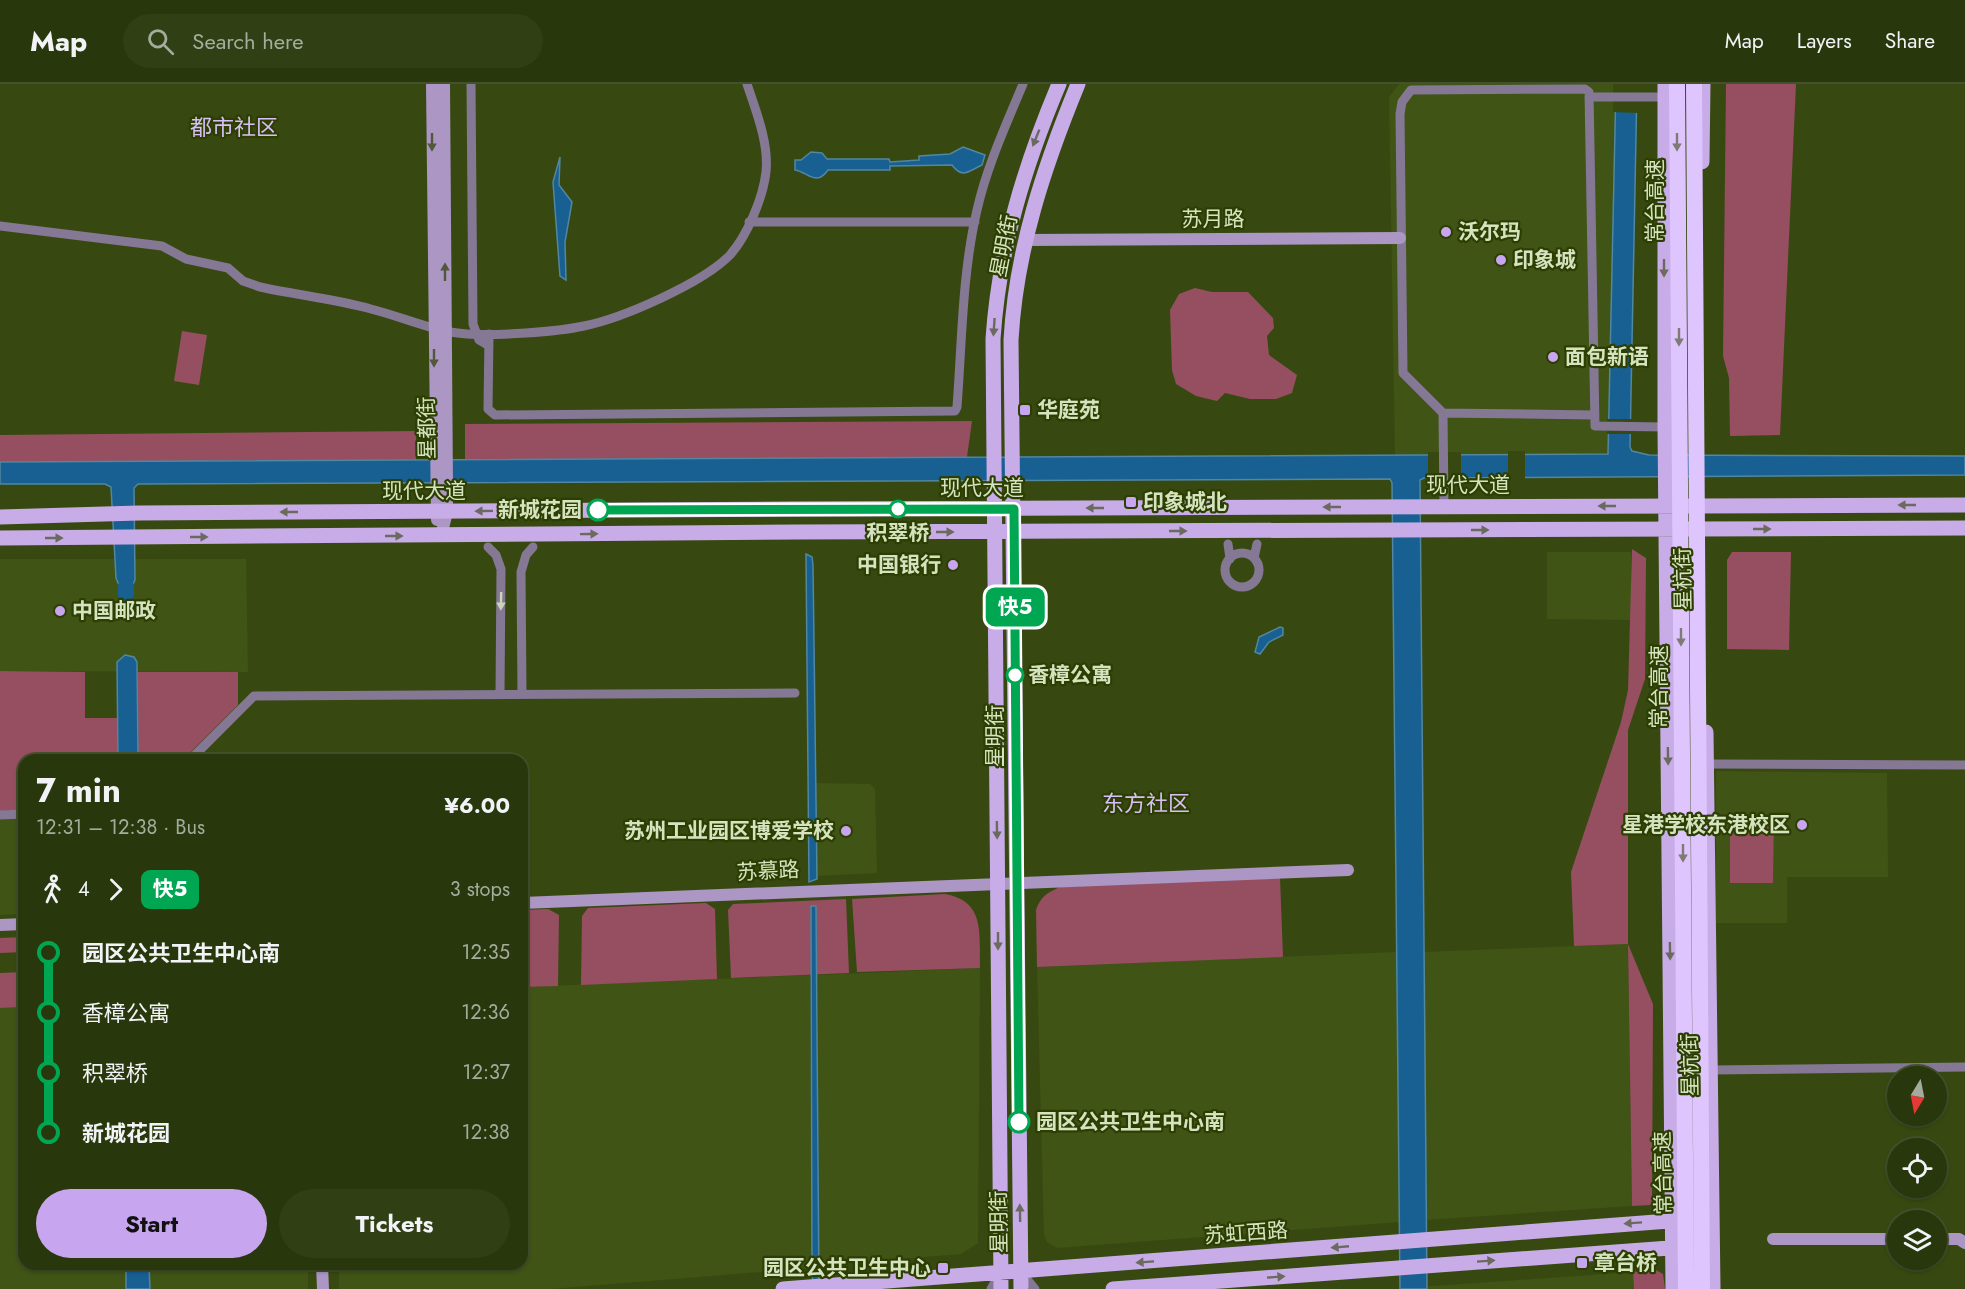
<!DOCTYPE html>
<meta charset="utf-8">
<style>
body{margin:0;font-family:Jost,"Noto Sans SC",sans-serif;background:#313f15;color:#f1f3f6;height:100vh;display:flex;flex-direction:column;font-size:22px;white-space:nowrap}
*{box-sizing:border-box;margin:0}
p{font-size:20px;color:#a5ac9d}
.icon{flex:none;width:33px;height:33px;fill:none;stroke:currentColor;stroke-width:2;stroke-linecap:round;stroke-linejoin:round}
.map{position:relative;flex:1;overflow:hidden}
.panel{position:absolute;left:18px;top:670px;width:510px;height:516px;display:flex;flex-direction:column;background:#29370c;border-radius:18px;box-shadow:0 2px 4px #0004,0 0 0 2px #45512d}
.panel>*{flex:none}
.badge{padding:0 12px;border-radius:9px;font-size:21px;line-height:39px}
.needle{width:39px;rotate:190deg}
.buttons{position:absolute;left:1887px;top:982px;display:grid;gap:12px}
.buttons a{display:grid;place-items:center;width:60px;height:60px;border-radius:50%;background:#29370c;box-shadow:0 2px 4px #0004,0 0 0 2px #45512d;font-size:30px}
.map>.badge{position:absolute;translate:-50% -50%;box-shadow:0 0 0 3px #fff}
.legs{display:flex;align-items:center;gap:9px;height:66px;padding:0 18px;font-size:20px}
.legs p{margin-inline-start:auto}
.headline{display:flex;align-items:center;justify-content:space-between;height:102px;padding:0 18px}
h1{font-size:33px;font-weight:700;line-height:45px}
.cta{display:flex;gap:12px;margin-top:auto;padding:12px 18px}
.cta a{flex:1;height:69px;border-radius:36px;background:#c8a6ef;color:#111;font-size:24px;font-weight:700;line-height:69px;text-align:center}
.cta a+a{background:#313f15;color:#f1f3f6}
ul{padding:0 18px;list-style:none}
li{display:flex;align-items:center;gap:21px;height:60px;font-size:22px}
li i{display:grid;place-items:center;width:9px;height:100%;margin:0 8px;background:currentColor}
li i::after{content:'';width:15px;height:15px;margin:-8px;border:4px solid;border-radius:50%;background:#29370c}
li p{margin-inline-start:auto}
li:first-child i{background:linear-gradient(#0000 50%,currentColor 0)}
li:last-child i{background:linear-gradient(currentColor 50%,#0000 0)}
header{display:flex;align-items:center;gap:36px;box-sizing:border-box;height:84px;padding:0 30px;background:#29370c;border-bottom:2px solid #45512d}
header strong{font-size:28px}
nav{display:flex;gap:33px;margin-inline-start:auto;font-size:21px}
.search{width:420px;height:54px;background:#313f15;display:flex;align-items:center;gap:15px;box-sizing:border-box;padding:0 21px;border-radius:33px;color:#a5ac9d;font-size:22px}
.map>svg:first-child{display:block}
.built{fill:#405415}
.green{fill:#954f60}
.water{fill:#185f92;stroke:#5187a0;stroke-width:1.5}
.pier{fill:#374910}
.lines{fill:none;stroke-linecap:round;stroke-linejoin:round}
.river{stroke:#185f92;stroke-width:16}
.street{stroke:#857895;stroke-width:9}
.secondary{stroke:#ab96c4;stroke-width:12}
.primary{stroke:#c8ace8;stroke-width:15}
.highway-bridge{stroke:#dfc5fe;stroke-width:16}
.oneway{fill:#6b6a5f}
.oneway2{fill:#53583d}
.oneway3{fill:#7d7b74}
.oneway4{fill:#c9d4b9}
.line-1-casing{stroke:#fff;stroke-width:14}
.line-1{stroke:#00a651;stroke-width:9}
.poi-dot{fill:#c8a6ef;stroke:#2d3e03;stroke-width:2}
.stop-1-dot{fill:#fff;stroke:#00a651;stroke-width:3}
.labels{text-anchor:middle;dominant-baseline:central;stroke-width:4.5;stroke-linejoin:round;paint-order:stroke}
.street-label{font-size:21px;fill:#d5e4bf;stroke:#2d3e03}
.poi-label{font-size:21px;font-weight:bold;fill:#d5e4bf;stroke:#2d3e03;text-anchor:start}
.stop-label{font-size:21px;font-weight:bold;fill:#d5e4bf;stroke:#2d3e03;text-anchor:start}
.neighbourhood-label{font-size:22px;fill:#d8bff6;stroke:#2d3e03}
</style>
<header>
<strong>Map</strong>
<div class="search"><svg class="icon" aria-label="search" viewBox="0 0 24 24"><circle cx="10" cy="10" r="6"/><path d="M15 15l6 6"/></svg>Search here</div>
<nav><a>Map</a><a>Layers</a><a>Share</a></nav>
</header>
<div class="map">
<svg width="1965" height="1205" viewBox="0 0 1965 1205">
<rect width="100%" height="100%" fill="#374910"/>
<path class="built" d="M1399,0h217l-8,370 -213,1 -6,-358z
M1547,468h84v68l-84,-1z
M0,475h246l2,113 -248,-1z
M1716,687l171,2 1,104h-101v46h-71z
M815,699l55,1 5,5 2,84 -61,3z
M0,735h24v95l-24,1z
M1628,860l4,262 -206,14 -3,-268z
M1396,868l4,270 -343,26 -10,-6 -3,-7 -7,-268z
M980,884l-2,275 -17,11 -142,12 -2,-291z
M810,891l2,293 -261,21h-212v-24l183,-1v-277z
M24,923v257l102,1v24h-126v-281z
M149,1181h159v24h-158z
M1633,1188l1,17h-215v-2z"/>
<path class="green" d="M1726,0h70l-16,351 -50,1 -1,-58 -6,-22z
M1195,204l17,4h36l25,26 1,10 -7,8 2,19 28,20 -5,18 -16,6h-26l-25,-6 -8,8 -21,-5 -20,-12 -4,-14 -2,-60 9,-16z
M182,247l25,4 -8,50 -25,-4z
M972,337l-5,36 -502,3v-36z
M416,347v29l-416,2v-27z
M1632,465l14,9 -1,121 -17,51v214l25,60 -1,201 -20,1 -4,-262 -54,2 -3,-74 50,-150 7,-32z
M1732,468h59l-2,98 -62,-1v-89z
M0,587l85,1v46h32l1,42h-94v50l-24,1z
M138,588h100v33l-55,55h-45z
M1730,731h44l-1,68h-43z
M1280,793l3,80 -246,10 -1,-57c4,-13 12,-18 24,-23z
M945,810c41,7 34,41 35,74l-123,4 -5,-73z
M846,815l3,74 -118,5 -3,-68 5,-6z
M706,819l9,6 2,70 -136,6 1,-69 6,-8z
M548,825l11,6 -1,71 -36,1v-77z
M24,853v15l-24,1v-15z
M24,888v35l-24,1v-35z
M1656,1186l7,4 2,15h-31l-1,-17z"/>
<path class="water" d="M1616,0h21l-7,363 2,4 17,4 316,1v19l-541,3 -4,2 7,809h-27l-8,-806 -2,-4 -1252,5 -4,4 1,92 -2,4 -7,3 -8,-4 -2,-5 -5,-91 -6,-3h-105v-22l1608,-8z
M963,63l22,8 -3,10c-12,5 -19,15 -30,0l-62,1v4h-62c-12,17 -20,2 -33,0v-10h6l10,-8 11,1 5,6h62l1,3 29,-2v-4l31,-2z
M560,73l-1,28 13,17 -7,40 1,38 -6,-4 -7,-94z
M806,470l6,3 1,8 4,314 -8,3z
M1280,543l3,1v7l-14,7 -9,12 -5,-2 4,-15z
M125,571l9,2 3,5 1,98h-20l-1,-98z
M811,822h5l3,383h-6l-1,-21z
M126,1181h23l1,24h-24z"/>
<path class="pier" d="M1613,0h27l-1,29 -26,-1z
M1607,335h27l-1,15h-26z
M1508,367h17v28h-17z
M1428,368h33v28h-33z"/>
<g class="lines">
<path class="river" d="M126,503v8"/>
<path class="street" d="M471,0l2,240 6,16 10,6
M1590,13h75
M749,138h226
M0,142l162,20 24,13 42,9 15,13 17,6c37,8 75,12 111,22 32,8 63,23 96,25 29,2 89,-2 117,-8 39,-8 119,-43 146,-71 17,-19 33,-57 36,-83 3,-29 -10,-61 -19,-88
M489,250l-1,75 7,6 460,-4 2,-4c5,-65 5,-133 20,-197 10,-44 29,-85 46,-126
M1443,329l1,93
M1595,331l-152,-2 -40,-40 -3,-259 2,-12 9,-12 174,-1 4,3 6,334 70,1
M1228,460l2,15
M488,463l8,8 5,14 -1,125
M1225 486a17 17 0 1 1 34 0a17 17 0 1 1-34 0Z
M1254,474l3,-14
M522,610l-1,-122 5,-17 7,-8
M190,676l64,-64 541,-3
M1707,680l258,1
M0,731l24,-1
M1711,986l254,-3
M1021,1188l14,17
M991,1205l8,-14"/>
<path class="secondary" d="M432,0l5,436
M1025,156l375,-2
M441,452l6,-24v-25l-3,-403
M522,819l826,-33
M0,841l24,-1
M1773,1155h125
M1936,1155h23l6,4
M322,1180l1,25"/>
<path class="primary" d="M1665,0v343l8,862
M1702,78l1,-78
M0,433l139,-4 655,-4 1171,-4
M0,454l797,-6 1168,-4
M1706,648l7,557
M783,1205l899,-69
M1001,1205l-8,-950c6,-90 31,-172 66,-255
M1021,1205l-10,-949c5,-90 33,-173 67,-256
M1113,1205l570,-42"/>
<path class="highway-bridge" d="M1677,0l9,1205
M1694,0l8,1205"/>
</g>
<defs><path id="oneway-solid" d="M-6-.8H1V-3.2L6.5 0L1 3.2V.8H-6Z" transform="scale(1.5)"/></defs>
<g class="oneway">
<use href="#oneway-solid" transform="translate(1036 54) rotate(112)"/>
<use href="#oneway-solid" transform="translate(1664 184) rotate(90)"/>
<use href="#oneway-solid" transform="translate(994 243) rotate(94)"/>
<use href="#oneway-solid" transform="translate(1907 421) rotate(180)"/>
<use href="#oneway-solid" transform="translate(1607 422) rotate(180)"/>
<use href="#oneway-solid" transform="translate(1332 423) rotate(180)"/>
<use href="#oneway-solid" transform="translate(1095 424) rotate(180)"/>
<use href="#oneway-solid" transform="translate(484 427) rotate(179)"/>
<use href="#oneway-solid" transform="translate(289 428) rotate(180)"/>
<use href="#oneway-solid" transform="translate(1762 445)"/>
<use href="#oneway-solid" transform="translate(1480 446)"/>
<use href="#oneway-solid" transform="translate(1178 447)"/>
<use href="#oneway-solid" transform="translate(945 448)"/>
<use href="#oneway-solid" transform="translate(589 450) rotate(-1)"/>
<use href="#oneway-solid" transform="translate(394 452)"/>
<use href="#oneway-solid" transform="translate(199 453)"/>
<use href="#oneway-solid" transform="translate(54 454)"/>
<use href="#oneway-solid" transform="translate(1668 672) rotate(89)"/>
<use href="#oneway-solid" transform="translate(997 746) rotate(89)"/>
<use href="#oneway-solid" transform="translate(998 857) rotate(90)"/>
<use href="#oneway-solid" transform="translate(1670 867) rotate(89)"/>
<use href="#oneway-solid" transform="translate(1020 1129) rotate(-91)"/>
<use href="#oneway-solid" transform="translate(1633 1139) rotate(176)"/>
<use href="#oneway-solid" transform="translate(1340 1163) rotate(175)"/>
<use href="#oneway-solid" transform="translate(1486 1177) rotate(-4)"/>
<use href="#oneway-solid" transform="translate(1145 1178) rotate(176)"/>
<use href="#oneway-solid" transform="translate(1276 1193) rotate(-4)"/>
</g>
<g class="oneway2">
<use href="#oneway-solid" transform="translate(432 58) rotate(90)"/>
<use href="#oneway-solid" transform="translate(445 188) rotate(-90)"/>
<use href="#oneway-solid" transform="translate(434 274) rotate(90)"/>
</g>
<g class="oneway3">
<use href="#oneway-solid" transform="translate(1677 58) rotate(90)"/>
<use href="#oneway-solid" transform="translate(1679 253) rotate(90)"/>
<use href="#oneway-solid" transform="translate(1681 553) rotate(90)"/>
<use href="#oneway-solid" transform="translate(1683 769) rotate(90)"/>
</g>
<use class="oneway4" href="#oneway-solid" transform="translate(501 517) rotate(91)"/>
<g class="lines">
<g class="line-1-casing">
<path id="line-1" d="M598,426l416,-1 5,613"/>
</g>
<use href="#line-1" class="line-1"/>
</g>
<g class="poi-dot">
<circle cx="1446" cy="148" r="6"/>
<circle cx="1501" cy="176" r="6"/>
<circle cx="1553" cy="273" r="6"/>
<rect x="1019" y="320" width="12" height="12" rx="3"/>
<rect x="1125" y="412" width="12" height="12" rx="3"/>
<circle cx="953" cy="481" r="6"/>
<circle cx="60" cy="527" r="6"/>
<circle cx="1802" cy="741" r="6"/>
<circle cx="846" cy="747" r="6"/>
<rect x="1576" y="1173" width="12" height="12" rx="3"/>
<rect x="937" y="1178" width="12" height="12" rx="3"/>
</g>
<g class="stop-1-dot">
<circle cx="898" cy="425" r="8"/>
<circle cx="598" cy="426" r="10"/>
<circle cx="1015" cy="591" r="8"/>
<circle cx="1019" cy="1038" r="10"/>
</g>
<g class="labels">
<g class="street-label">
<text transform="translate(1655 117) rotate(-90)">常台高速</text>
<text x="1213" y="135">苏月路</text>
<text transform="translate(1004 162) rotate(-79)">星明街</text>
<text transform="translate(427 344) rotate(-91)">星都街</text>
<text x="1468" y="401">现代大道</text>
<text x="982" y="404">现代大道</text>
<text x="424" y="407">现代大道</text>
<text transform="translate(1683 495) rotate(-91)">星杭街</text>
<text transform="translate(1659 603) rotate(-90)">常台高速</text>
<text transform="translate(995 652) rotate(-90)">星明街</text>
<text transform="translate(768 787) rotate(-3)">苏慕路</text>
<text transform="translate(1690 981) rotate(-91)">星杭街</text>
<text transform="translate(1663 1089) rotate(-91)">常台高速</text>
<text transform="translate(999 1138) rotate(-91)">星明街</text>
<text transform="translate(1246 1149) rotate(-4)">苏虹西路</text>
</g>
<g class="poi-label">
<text x="1458" y="148">沃尔玛</text>
<text x="1513" y="176">印象城</text>
<text x="1565" y="273">面包新语</text>
<text x="1037" y="326">华庭苑</text>
<text x="1143" y="418">印象城北</text>
<text x="941" y="481" text-anchor="end">中国银行</text>
<text x="72" y="527">中国邮政</text>
<text x="1790" y="741" text-anchor="end">星港学校东港校区</text>
<text x="834" y="747" text-anchor="end">苏州工业园区博爱学校</text>
<text x="1594" y="1179">章台桥</text>
<text x="931" y="1184" text-anchor="end">园区公共卫生中心</text>
</g>
<g class="stop-label">
<text x="582" y="426" text-anchor="end">新城花园</text>
<text x="898" y="449" text-anchor="middle">积翠桥</text>
<text x="1028" y="591">香樟公寓</text>
<text x="1036" y="1038">园区公共卫生中心南</text>
</g>
<g class="neighbourhood-label">
<text x="234" y="43">都市社区</text>
<text x="1146" y="719">东方社区</text>
</g>
</g>
</svg>
<div class="buttons">
<a><svg class="needle" viewBox="-14 -14 28 28"><path d="M0-13l5 13h-10z" fill="#e53935"/><path d="M0 13l5-13h-10z" fill="#a5ac9d"/></svg></a>
<a><svg class="icon" aria-label="locate" viewBox="0 0 24 24"><circle cx="12" cy="12" r="6"/><path d="M12 2v4M12 18v4M2 12h4M18 12h4"/></svg></a>
<a><svg class="icon" aria-label="layers" viewBox="0 0 24 24"><path d="M12 4l9 5-9 5-9-5zM3 14l9 5 9-5"/></svg></a>
</div>
<b class="badge" style="left:1015px;top:523px;background:#00a651;color:#fff">快5</b>
<section class="panel">
<div class="headline"><div><h1>7 min</h1><p>12:31 – 12:38 · Bus</p></div><b>¥6.00</b></div>
<div class="legs"><svg class="icon" aria-label="walk" viewBox="0 0 24 24"><circle cx="13" cy="4" r="2"/><path d="M13 8l-2 6 4 7M11 14l-3 7M7 12l3-4h3l4 4"/></svg>4<svg class="icon" aria-label="forward" viewBox="0 0 24 24"><path d="M9 5l7 7-7 7"/></svg><b class="badge" style="background:#00a651;color:#fff">快5</b><p>3 stops</p></div>
<ul>
<li><i style="color:#00a651"></i><b>园区公共卫生中心南</b><p>12:35</p></li>
<li><i style="color:#00a651"></i><span>香樟公寓</span><p>12:36</p></li>
<li><i style="color:#00a651"></i><span>积翠桥</span><p>12:37</p></li>
<li><i style="color:#00a651"></i><b>新城花园</b><p>12:38</p></li>
</ul>
<div class="cta"><a>Start</a><a>Tickets</a></div>
</section>
</div>
